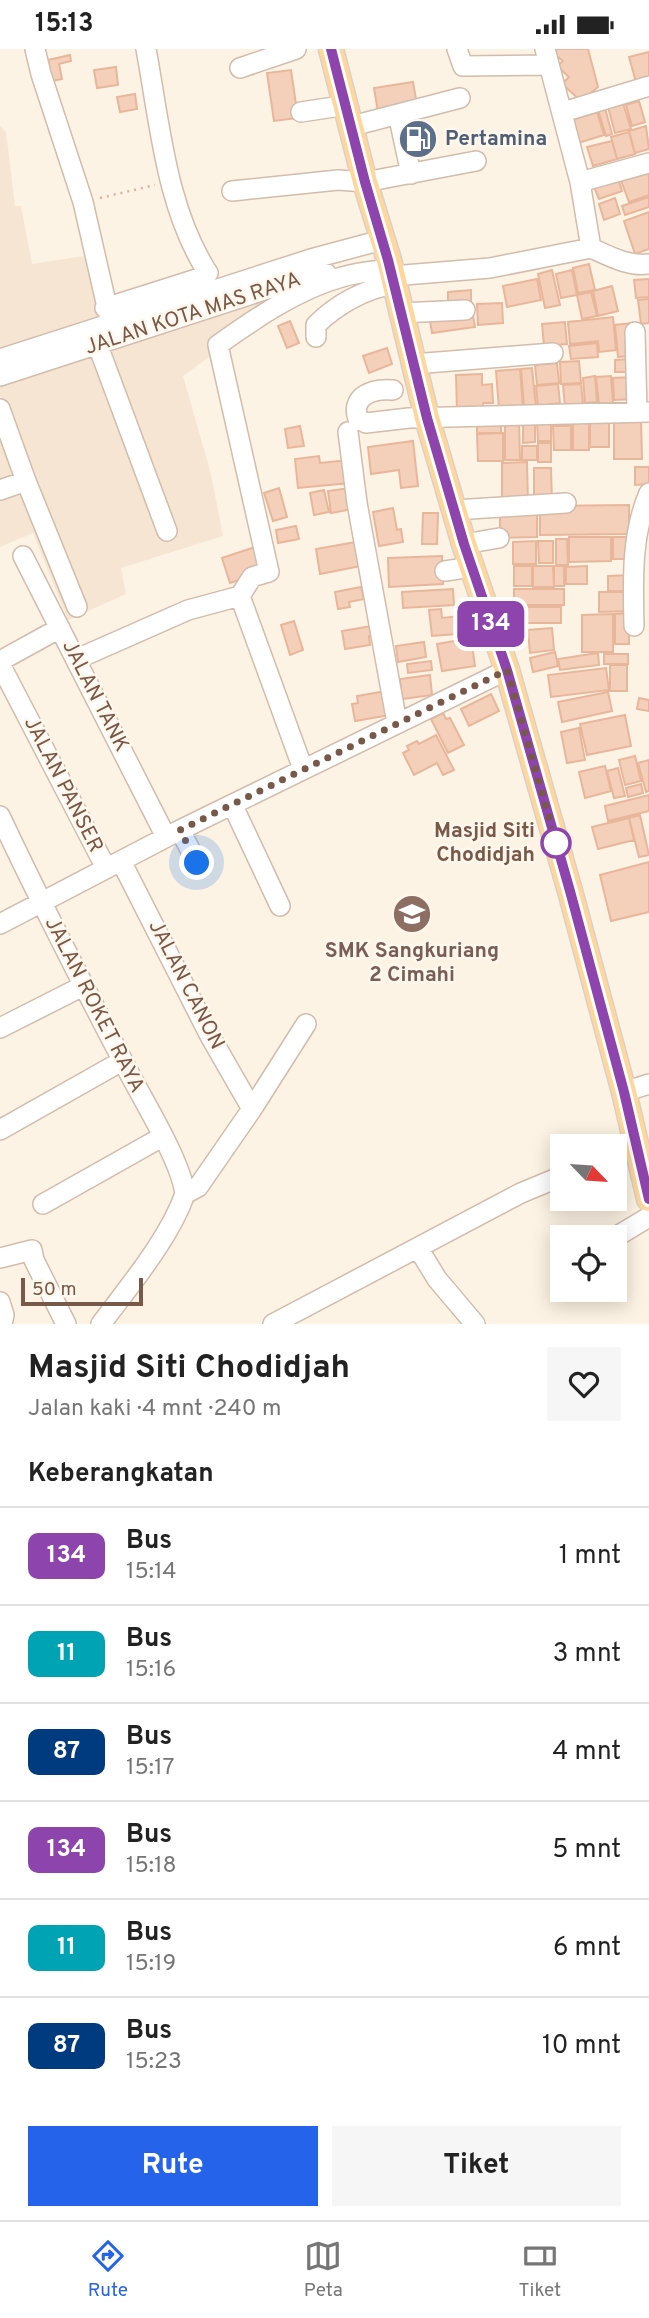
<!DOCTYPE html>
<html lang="id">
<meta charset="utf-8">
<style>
body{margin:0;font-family:Overpass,sans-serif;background:#f6f6f6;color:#222;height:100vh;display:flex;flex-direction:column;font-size:26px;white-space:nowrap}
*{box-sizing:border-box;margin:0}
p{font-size:23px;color:#767676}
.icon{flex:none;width:38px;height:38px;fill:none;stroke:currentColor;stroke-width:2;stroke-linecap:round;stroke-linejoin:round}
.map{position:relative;height:1275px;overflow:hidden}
.sheet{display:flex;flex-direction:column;background:#fff;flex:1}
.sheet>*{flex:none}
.badge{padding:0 14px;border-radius:10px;font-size:24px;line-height:46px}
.needle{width:46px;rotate:115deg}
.tools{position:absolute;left:550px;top:1085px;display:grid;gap:14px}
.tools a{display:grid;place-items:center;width:77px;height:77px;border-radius:0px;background:#fff;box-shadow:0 4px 18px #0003;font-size:35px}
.scale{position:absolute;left:21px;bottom:18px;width:122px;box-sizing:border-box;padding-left:7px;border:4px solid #785848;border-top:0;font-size:19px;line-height:24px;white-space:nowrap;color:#785848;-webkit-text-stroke:5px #fff7ec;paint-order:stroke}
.you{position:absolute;width:35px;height:35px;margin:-18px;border:5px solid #fff;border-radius:50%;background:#1a73e8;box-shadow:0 0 0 10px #1a73e833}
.map>.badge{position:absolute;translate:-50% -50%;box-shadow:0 0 0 4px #fff}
h2{padding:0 28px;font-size:26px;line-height:63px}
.round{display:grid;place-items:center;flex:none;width:74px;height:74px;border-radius:0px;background:#f6f6f6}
.head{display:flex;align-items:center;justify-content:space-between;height:119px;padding:0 28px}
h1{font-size:33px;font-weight:700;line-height:52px}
.button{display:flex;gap:14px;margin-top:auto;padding:14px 28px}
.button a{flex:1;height:80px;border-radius:0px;background:#2563eb;color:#fff;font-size:28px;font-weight:700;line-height:80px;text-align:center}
.button a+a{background:#f6f6f6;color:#222}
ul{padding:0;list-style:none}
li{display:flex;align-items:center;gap:21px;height:98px;padding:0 28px;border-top:2px solid #e0e0e0}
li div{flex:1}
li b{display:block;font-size:26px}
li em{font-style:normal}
li .badge{min-width:77px;font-weight:700;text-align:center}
.status{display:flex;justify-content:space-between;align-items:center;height:49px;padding:0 35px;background:#fff;direction:ltr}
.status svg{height:19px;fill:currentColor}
.menu{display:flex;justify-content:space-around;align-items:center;height:98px;border-top:2px solid #e0e0e0;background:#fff;font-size:19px;color:#767676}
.menu a{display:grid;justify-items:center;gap:4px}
.menu .selected{color:#2563eb}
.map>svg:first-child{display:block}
.residential{fill:#f6e5d2}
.building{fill:#f4d0ba;stroke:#e8b69a;stroke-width:2}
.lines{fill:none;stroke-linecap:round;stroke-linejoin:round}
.minor-casing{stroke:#d2bcac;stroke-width:22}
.major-casing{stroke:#d9d0cc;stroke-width:27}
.path{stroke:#dab39d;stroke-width:2.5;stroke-dasharray:2 5;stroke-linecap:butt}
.minor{stroke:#fff;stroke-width:19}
.major{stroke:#ffd79a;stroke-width:24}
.line-casing{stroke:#fff;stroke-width:16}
.line{stroke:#8e44ad;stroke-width:10}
.walk{stroke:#785848;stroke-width:7;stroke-dasharray:0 12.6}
.stop-dot{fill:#fff;stroke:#8e44ad;stroke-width:3.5}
.labels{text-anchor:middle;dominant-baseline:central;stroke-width:5;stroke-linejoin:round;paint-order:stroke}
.service-label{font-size:21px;font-weight:bold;fill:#4e5e75;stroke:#fff7ec;text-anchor:start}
.street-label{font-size:21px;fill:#785848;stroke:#fff7ec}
.stop-label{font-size:21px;font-weight:bold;fill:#785848;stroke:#fff7ec;text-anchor:end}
.education-label{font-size:21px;font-weight:bold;fill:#785e54;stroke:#fff7ec}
</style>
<div class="status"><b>15:13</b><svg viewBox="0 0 49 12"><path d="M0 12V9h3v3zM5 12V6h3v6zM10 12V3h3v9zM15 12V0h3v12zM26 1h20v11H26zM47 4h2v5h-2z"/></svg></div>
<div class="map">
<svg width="649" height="1275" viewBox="0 0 649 1275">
<rect width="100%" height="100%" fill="#fdf3e4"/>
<path class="residential" d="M0,77l6,6 9,74h6l11,58 52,-8 15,58 223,-58 -105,95 -34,25 28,98 12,62 -102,32 5,26 -58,26 -35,-87 -33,14z"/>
<path class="building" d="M556,0h32l10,38 -17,14 -19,-17 7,-7 -12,-11 6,-5 -10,-8z
M649,3v27l-13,3 -7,-25z
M70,6l1,6 -12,3 3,15 -10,2 -4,-21z
M116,18l2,18 -21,3 -3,-18z
M291,21l7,48 -24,3 -7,-48z
M413,33l4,23 -39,7 -4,-24z
M135,45l2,15 -17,3 -3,-15z
M639,52l6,21 -13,4 -6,-21z
M623,54l8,26 -16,4 -7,-26z
M605,59l7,26 -6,2 -8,-26z
M597,63l7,23 -26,8 -6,-23z
M646,77l3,23 -14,4 -6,-22z
M629,83l6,22 -18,5 -6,-22z
M612,92l5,18 -24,7 -6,-19z
M649,116v30l-20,7 -10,-27z
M617,126l5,16 -23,8 -6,-15z
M649,148v10l-24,8 -3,-9z
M615,149l5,16 -16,6 -5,-16z
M649,163v37l-14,5 -11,-33z
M589,215l6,26 -17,3 -5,-25z
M552,221l8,35 -15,3 -7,-34z
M572,221l5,25 -16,3 -5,-24z
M537,230l4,21 -34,7 -4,-21z
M649,230v18l-13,1 -2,-18z
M612,237l6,25 -20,5 -5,-25z
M471,241v13l-23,2v-13z
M591,243l6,24 -15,3 -5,-24z
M649,250v24l-8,1 -3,-24z
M502,254l1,20 -25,2 -1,-21z
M473,266l2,12 -43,6 -2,-12z
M613,268l3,33 -17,2 -1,-11 -28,3 -2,-22z
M290,272l9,22 -12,5 -9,-22z
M565,273l2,22 -23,2 -2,-22z
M632,274l2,33 -16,1 -3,-32z
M597,294l1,14 -27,2 -2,-13z
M387,299l5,16 -23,9 -6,-17z
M633,310v13h-18v-12z
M579,312l2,22 -20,1 -1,-22z
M557,314l2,20 -22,2 -2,-20z
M532,319l4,39 -12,1 -3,-39z
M520,320l3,38 -24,2 -3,-38z
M482,325v11l10,-1 1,19h-10v7l-26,1 -1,-36z
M595,327l2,26 -12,1 -2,-25z
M611,327l2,27 -14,2 -3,-28z
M632,328l1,22 -19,1 -1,-22z
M558,335l2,19 -22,3 -2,-20z
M581,335l2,20 -18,2 -2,-21z
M589,368v33h-16v-32z
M477,371h24v13h-24z
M505,371h14l1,40h-15z
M641,371l1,39h-28v-38z
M537,372h14v20h-13z
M590,373h19v25h-19z
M523,374h12v19l-12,1z
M300,377l4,20 -16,2 -3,-19z
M553,377h18v24h-17z
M503,384v28h-25l-1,-27z
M413,392l5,45 -17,2 -2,-18 -28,4 -3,-27z
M538,394h13v19h-13z
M522,397h15v14h-15z
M319,407l1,7 28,-3 2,23 -52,5 -3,-29z
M527,413l1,41h-26v-40z
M635,418h14v17l-14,1z
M534,419h17l1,34 -18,1z
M279,439l8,29 -14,4 -9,-28z
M349,439l4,21 -22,4 -3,-22z
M324,441l5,22 -15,3 -4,-22z
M629,456v29l-89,1v-29z
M393,459l4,22 4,-1 2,13 -24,4 -6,-34z
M537,462v26l-37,1v-26z
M423,464h15l-1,31h-15z
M296,477l3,13 -21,4 -2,-13z
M569,488h42v24l-42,1z
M613,488h17v22h-17z
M556,490h11l1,26h-12z
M536,492v23h-23v-22z
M538,492h15v22h-14z
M356,493l5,24 -41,8 -4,-25z
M255,498l8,25 -33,11 -8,-25z
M442,507l1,28 -54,3 -1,-29z
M514,517h18v20h-18z
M533,517h20l1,21h-21z
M554,517h10v20h-10z
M587,517v18h-21v-17z
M631,526v16h-23v-15z
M361,538l3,12 -15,3 1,5 -12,2 -3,-17z
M453,540l1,16 -51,3 -1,-16z
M514,540h50v16h-50z
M599,543h32v19l-32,1z
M519,558h42v16h-42z
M441,560l1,9 17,-2 1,9 -5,1 1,8 -24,2 -3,-26z
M629,564v31h-14v-30z
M613,565v38h-31v-37z
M294,572l9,29 -13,5 -9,-30z
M372,577l2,9 -5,1 1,9 -25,4 -3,-18z
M552,579l2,22 -24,3 -2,-23z
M471,589l4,28 -33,5 -5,-27z
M424,593l2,15 -28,5 -2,-16z
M555,603l3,14 -25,6 -3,-14z
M598,604l1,12 -39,5 -2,-11z
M604,605h24v10h-24z
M431,612l1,9 -24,3 -1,-9z
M610,616h17v26h-17z
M606,619l3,22 -58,7 -3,-22z
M430,626l2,20 -30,4 -2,-20z
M386,642l4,24 -35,6 -3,-17 6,-1 -1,-7z
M608,643l4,19 -50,11 -4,-20z
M491,645l8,17 -30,15 -8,-17z
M639,649l10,2v11l-12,-2z
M443,664l3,6 4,-1 14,27 -16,8 -17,-34z
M625,666l6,31 -44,9 -7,-31z
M579,679l6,32 -18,3 -6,-31z
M436,686l18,35 -11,5 -6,-12 -23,12 -11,-22 6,-3 -2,-4 10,-5 2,3z
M635,707l6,25 -16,4 -6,-25z
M649,711v31l-3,1 -8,-29z
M605,717l6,25 -26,7 -6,-26z
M618,719l7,28 -11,2 -7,-27z
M641,735l2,9 -15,4 -2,-9z
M649,746v16l-41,10 -3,-15z
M640,766l9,40 -10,2 -10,-39z
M629,769l5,22 -36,9 -6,-22z
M649,813v50l-38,9 -11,-46z"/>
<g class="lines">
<g class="minor-casing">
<path id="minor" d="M35,0l6,25 42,128 27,118
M457,0l6,17 86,-1
M545,0l35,133 11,66
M240,19l56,-19
M301,63l46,-7
M563,63l86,-26
M398,65l13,60
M352,77l108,-28
M580,133l69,-19
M232,142l106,-11 27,2 111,-21
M591,199c18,8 38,19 58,16
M392,227l98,-8 101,-20
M105,259l101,-32 2,-3c-42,-65 -48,-149 -62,-224
M401,264l64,-3
M635,283l2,80
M94,286l73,196
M316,288v-12c21,-21 49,-36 78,-41
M0,310l311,-100 71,-19
M413,315l140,-11
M0,327l292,-95 34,-8
M393,341c-20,-2 -43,6 -35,29l8,4 43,-5 240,-6
M0,360l26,72 51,126
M348,383l9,71 40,220
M0,441l26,-9
M454,461l112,-7
M464,495l35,-6
M23,507l143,281
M445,522l27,-4
M240,547l63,173
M634,577c-1,-45 -3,-91 15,-133
M77,610l111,-49 52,-14 12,-19 17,-5 -51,-227c38,-27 80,-56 124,-68 16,-5 33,-6 49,-8
M0,612l60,-33
M0,615l106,204
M233,757l47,100
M0,767c40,85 83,169 127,253 16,31 54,92 58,125
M180,781l17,33
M121,812l89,175 42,73
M0,875l180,-94 327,-160
M0,979l83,-42
M624,1043l25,-8
M0,1081l122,-69
M614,1104l23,-10
M43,1155l119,-67
M614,1189l35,-21
M418,1199l19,31 38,45
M0,1209l32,-8 2,10 32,64
M0,1253l4,13 -2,9
M101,1275c29,-39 68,-85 84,-130l13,-7 54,-78 54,-85
M273,1275l248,-131 41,-17"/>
</g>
<g class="major-casing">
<path id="major" d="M331,0l34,133 24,78 38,158 37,126 43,126 63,221 54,201 25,107"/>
</g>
<path class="path" d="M100,149l55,-13"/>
<use href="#minor" class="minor"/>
<use href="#major" class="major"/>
</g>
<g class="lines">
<g class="line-casing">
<path id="line" d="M331,0l34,133 23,78 39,158 37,126 43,126 63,221 54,201 25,107"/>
</g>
<use href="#line" class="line"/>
<path class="walk" d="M197,814l-17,-33 327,-160 50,175 -1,-2"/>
</g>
<defs>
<g id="fuel-disc" transform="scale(2.0125)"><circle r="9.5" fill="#5c6f8a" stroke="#fff7ec"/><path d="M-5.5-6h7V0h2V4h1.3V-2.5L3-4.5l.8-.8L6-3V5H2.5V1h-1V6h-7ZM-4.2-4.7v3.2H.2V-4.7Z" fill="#fff"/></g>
<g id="school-disc" transform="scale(2.0125)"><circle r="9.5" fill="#8d6e63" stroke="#fff7ec"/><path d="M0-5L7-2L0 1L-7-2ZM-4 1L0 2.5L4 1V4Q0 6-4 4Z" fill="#fff"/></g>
</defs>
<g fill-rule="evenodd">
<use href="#fuel-disc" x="418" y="90"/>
<use href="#school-disc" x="412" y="865"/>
</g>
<circle class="stop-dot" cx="556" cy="794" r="14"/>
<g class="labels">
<g class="service-label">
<text x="445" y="90">Pertamina</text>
</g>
<g class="street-label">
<text transform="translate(193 265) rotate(-18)">JALAN KOTA MAS RAYA</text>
<text transform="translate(95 647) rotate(63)">JALAN TANK</text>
<text transform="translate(63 736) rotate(63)">JALAN PANSER</text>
<text transform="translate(186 936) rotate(63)">JALAN CANON</text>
<text transform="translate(94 956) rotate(63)">JALAN ROKET RAYA</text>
</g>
<g class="stop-label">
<text x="535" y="782">Masjid Siti<tspan x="535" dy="24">Chodidjah</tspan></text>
</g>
<g class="education-label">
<text x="412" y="902">SMK Sangkuriang<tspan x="412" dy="24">2 Cimahi</tspan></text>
</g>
</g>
</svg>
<div class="tools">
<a><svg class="needle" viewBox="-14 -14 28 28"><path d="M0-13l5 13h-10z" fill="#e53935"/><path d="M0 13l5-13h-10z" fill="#767676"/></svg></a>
<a><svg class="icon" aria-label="locate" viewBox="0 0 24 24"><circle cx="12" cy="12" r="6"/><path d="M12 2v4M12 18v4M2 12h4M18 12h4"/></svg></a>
</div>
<div class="scale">50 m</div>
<div class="you" style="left:197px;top:814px"></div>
<b class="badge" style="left:491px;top:575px;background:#8e44ad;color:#fff">134</b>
</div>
<section class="sheet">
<div class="head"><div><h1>Masjid Siti Chodidjah</h1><p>Jalan kaki · 4 mnt · 240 m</p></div><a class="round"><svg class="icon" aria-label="heart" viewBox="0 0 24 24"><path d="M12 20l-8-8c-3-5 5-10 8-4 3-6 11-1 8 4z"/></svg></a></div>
<h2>Keberangkatan</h2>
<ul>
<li><span class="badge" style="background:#8e44ad;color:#fff">134</span><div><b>Bus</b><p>15:14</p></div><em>1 mnt</em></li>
<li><span class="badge" style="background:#00a3b4;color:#fff">11</span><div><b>Bus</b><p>15:16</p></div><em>3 mnt</em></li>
<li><span class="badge" style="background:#003b80;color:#fff">87</span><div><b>Bus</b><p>15:17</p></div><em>4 mnt</em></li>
<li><span class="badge" style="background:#8e44ad;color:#fff">134</span><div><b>Bus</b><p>15:18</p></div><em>5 mnt</em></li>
<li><span class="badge" style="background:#00a3b4;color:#fff">11</span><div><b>Bus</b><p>15:19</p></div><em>6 mnt</em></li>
<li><span class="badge" style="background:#003b80;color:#fff">87</span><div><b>Bus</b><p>15:23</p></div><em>10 mnt</em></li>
</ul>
<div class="button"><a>Rute</a><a>Tiket</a></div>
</section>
<nav class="menu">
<a class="selected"><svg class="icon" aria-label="directions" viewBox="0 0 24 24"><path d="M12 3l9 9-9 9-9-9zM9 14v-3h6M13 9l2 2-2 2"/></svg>Rute</a>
<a><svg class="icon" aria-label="map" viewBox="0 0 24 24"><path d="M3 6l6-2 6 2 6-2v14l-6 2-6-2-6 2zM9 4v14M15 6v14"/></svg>Peta</a>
<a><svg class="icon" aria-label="tickets" viewBox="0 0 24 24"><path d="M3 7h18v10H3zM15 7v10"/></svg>Tiket</a>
</nav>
